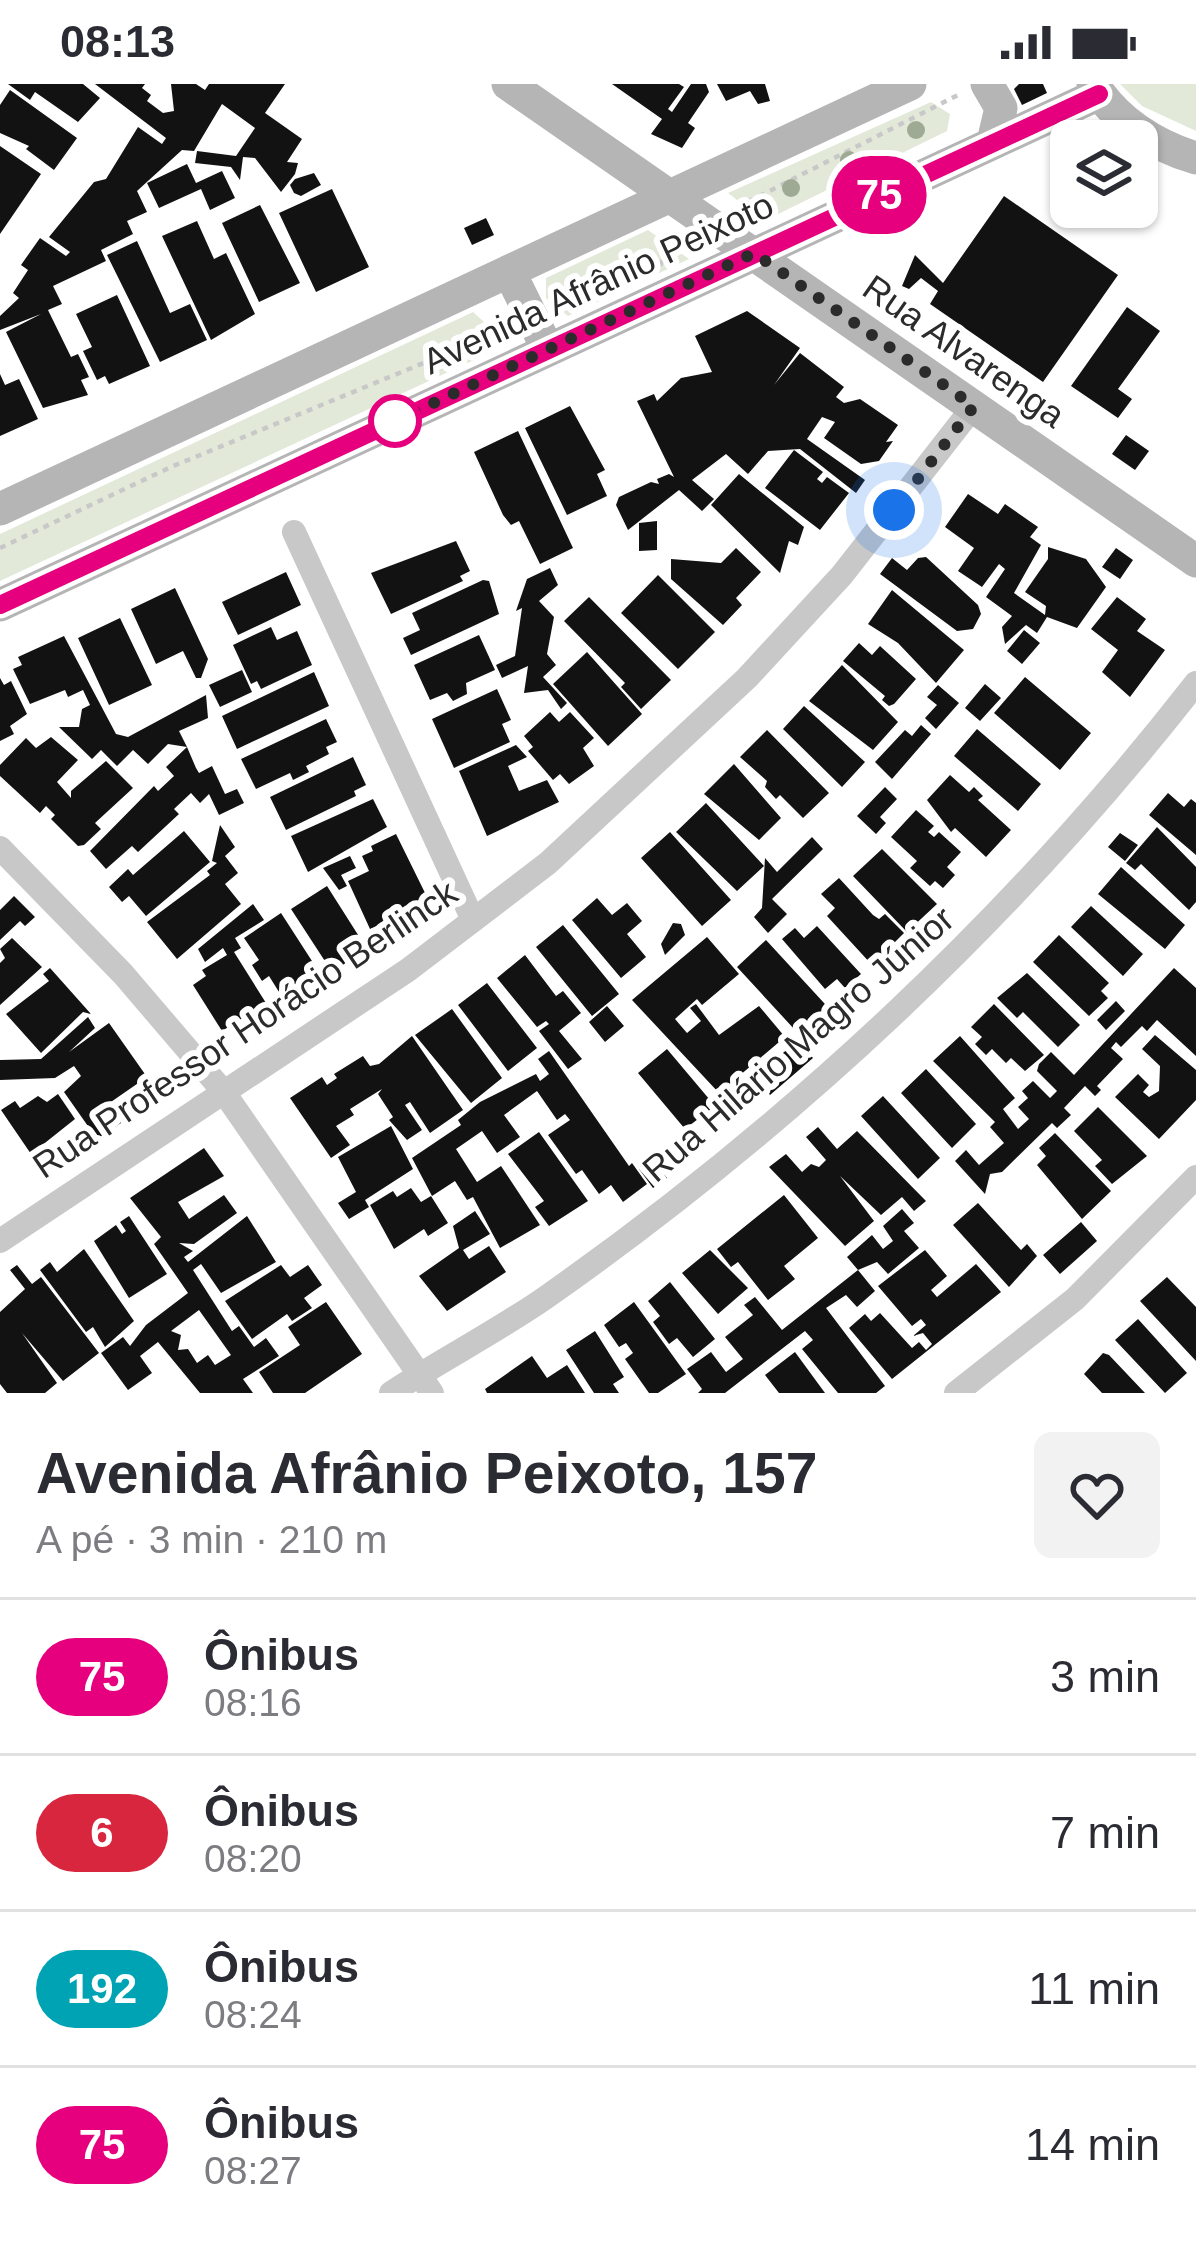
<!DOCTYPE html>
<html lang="pt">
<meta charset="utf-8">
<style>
body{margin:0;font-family:Arial,sans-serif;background:#f2f2f3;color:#2b2b33;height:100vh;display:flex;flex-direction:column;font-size:45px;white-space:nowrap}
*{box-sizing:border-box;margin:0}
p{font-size:39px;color:#7c7c81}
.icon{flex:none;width:66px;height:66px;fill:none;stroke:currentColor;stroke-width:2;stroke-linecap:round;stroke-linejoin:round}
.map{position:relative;height:1309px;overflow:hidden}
.details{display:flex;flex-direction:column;background:#fff;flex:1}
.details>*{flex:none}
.badge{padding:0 24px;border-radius:39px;font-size:42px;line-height:78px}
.fabs{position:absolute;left:1050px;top:36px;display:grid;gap:24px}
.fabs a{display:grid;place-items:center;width:108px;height:108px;border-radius:18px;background:#fff;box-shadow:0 3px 9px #0004;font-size:60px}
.you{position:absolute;width:60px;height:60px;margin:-30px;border:9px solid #fff;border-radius:50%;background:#1a73e8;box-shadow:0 0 0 18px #1a73e833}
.map>.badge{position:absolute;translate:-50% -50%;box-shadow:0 0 0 6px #fff}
.round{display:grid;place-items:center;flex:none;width:126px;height:126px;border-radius:18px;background:#f2f2f3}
.headline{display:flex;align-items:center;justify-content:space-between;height:204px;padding:0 36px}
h1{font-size:57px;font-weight:600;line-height:90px}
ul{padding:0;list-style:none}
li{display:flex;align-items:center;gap:36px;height:156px;padding:0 36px;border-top:3px solid #e1e1e2}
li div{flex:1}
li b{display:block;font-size:45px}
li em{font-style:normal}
li .badge{min-width:132px;font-weight:700;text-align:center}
.status{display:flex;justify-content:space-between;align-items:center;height:84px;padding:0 60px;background:#fff;direction:ltr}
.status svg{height:33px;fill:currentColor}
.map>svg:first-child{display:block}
.green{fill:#e3e9d9}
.building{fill:#121212;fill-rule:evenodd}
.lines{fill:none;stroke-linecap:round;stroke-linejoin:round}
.path{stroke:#c8c8c8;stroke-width:4.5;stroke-dasharray:6 6;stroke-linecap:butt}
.minor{stroke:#c8c8c8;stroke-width:24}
.secondary{stroke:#b5b5b5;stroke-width:33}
.tree{fill:#9faa94}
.line-casing{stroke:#fff;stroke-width:27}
.line{stroke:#e6007e;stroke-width:18}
.walk{stroke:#2b2b2b;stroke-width:12;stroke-dasharray:0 21.6}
.stop-dot{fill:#fff;stroke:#e6007e;stroke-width:6}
.labels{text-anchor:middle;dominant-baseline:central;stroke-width:12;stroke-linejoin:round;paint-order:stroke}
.street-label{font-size:36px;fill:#2b2b2b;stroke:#fff}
</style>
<div class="status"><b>08:13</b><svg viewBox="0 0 49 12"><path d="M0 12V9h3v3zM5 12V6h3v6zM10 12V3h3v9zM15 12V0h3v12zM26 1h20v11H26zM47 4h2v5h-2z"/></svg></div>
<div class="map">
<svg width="1196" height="1309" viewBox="0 0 1196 1309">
<rect width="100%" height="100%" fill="#fff"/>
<path class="green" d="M1120,0h76v47l-54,-25z
M931,18l19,12 -3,17 -183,90 -36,-28z
M648,146l41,29 -121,57 -22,-18v-20z
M473,228l20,18 -4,23 -489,228v-47z"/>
<path class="building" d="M8,0h75l17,14 -22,24 -43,-30 -5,8z
M95,0h50l-3,4 9,7 -4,6 16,12 11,-2 -3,-27h25l9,6 4,-6h76l-20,29 37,26 -15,23 11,1 -3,11 -14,18 -26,-34 -12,-1 -3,23 -9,-13 -36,-4 2,-12 39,5 19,-28 -33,-24 -28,47 -12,-1 -45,41 10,21 -20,9 6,13 -32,16 5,11 -53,25 9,18 -14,6 23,47 7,-3 11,23 -8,3 7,15 -45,13 -37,-76 35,-18 -41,16v-14l19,-18 -6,-5 15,-23 -7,-5 19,-27 26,18 4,-4 -21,-15 45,-55 12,-3 32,-52 24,17 4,-6z
M612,0h67l5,3 -16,22 4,3 19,-28h15l3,8 -21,31 7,5 -13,20 -31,-14 11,-15z
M717,0h48l5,17 -12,3 -8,-13 -24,10z
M1019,0h24l4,9 -25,12 -8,-16z
M10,6l67,48 -23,32 -28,-21 3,-3 -29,-13v-28z
M0,62l41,28 -41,60z
M187,80l9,19 26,-12 13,27 -25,12 -9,-21 -42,19 -12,-25z
M314,89l7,12 -20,11 -7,-3 -4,-8 5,-6z
M332,105l37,78 -53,25 -37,-79z
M1004,112l114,79 -75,107 -113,-78 8,-13 -17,-13 -12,11 -7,-3 13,-31 28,28z
M260,121l40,78 -41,19 -37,-79z
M486,134l8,17 -22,10 -8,-17z
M197,137l17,38 12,-6 29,61 -44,26 -49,-104z
M137,157l33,72 20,-9 17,36 -47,22 -53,-107z
M117,211l33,71 -41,18 -4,-8 -8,4 -14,-29 9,-4 -16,-33z
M1127,223l33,24 -42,58 14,10 -14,19 -47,-32z
M747,227l53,37 -26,37 26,-32 44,34 -8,10 8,6 16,-4 38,26 -12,17 7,-1 -14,20 -18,3 -37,-26 11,-16 -13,-5 -15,22 58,41 -9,13 -56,-44 -32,2 -20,23 -22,-20 -34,26 22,19 -12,12 -23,-21 -51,40 -12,-25 3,-8 32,-15 8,2 -2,-5 12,-5 5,3 -37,-76 17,-7 3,7 24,-23 31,-6 -17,-36z
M0,290l5,11 14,-6 19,40 -38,17z
M570,322l35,64 -8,4 10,22 -40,19 -42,-87z
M518,347l55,117 -33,16 -21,-43 -8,4 -8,-10 -29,-63z
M1126,351l23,16 -14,19 -23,-16z
M794,366l29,22 -6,7 5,4 5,-6 22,16 -29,37 -55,-42z
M739,390l65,53 -6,18 -9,-4 -9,32 -69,-68z
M968,410l30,20 7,-10 33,23 -8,10 11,8 -27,48 31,22 1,-9 -21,-14 23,-33v-12l38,12 20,28 -29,41 -30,-11 -10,16 -11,-8 -21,19 -3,-17 10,-11 -26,-19 19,-28 -6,-5 -17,23 -24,-16 16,-23 -29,-21z
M657,437v29l-18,1v-28z
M456,457l14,30 -10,5 3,5 -72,33 -20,-41z
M736,464l25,24 -25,26 6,7 -19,20 -52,-46v-20l50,4z
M1116,464l17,12 -13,19 -18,-12z
M926,473l52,48 3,9 -8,15 -16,2 -77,-57 12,-16 15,12 11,-12z
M550,484l8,17 -19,16 15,16 -7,37 9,11 -13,12 24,26 -6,6 -13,-19 -24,3 4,-27 -26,12 -6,-13 19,-9 7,-48 -6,3 11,-32z
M286,488l15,33 -63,30 -16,-33z
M658,491l57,57 -37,37 -57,-56z
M483,496l6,1 10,33 -88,41 -8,-17 17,-8 -8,-17z
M175,504l33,71 -7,19h-5l-13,-27 -27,13 -25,-55z
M892,506l72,60 -28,33 -38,-40 -30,-19z
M589,513l82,83 -30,29 -20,-22 4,-4 -61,-62z
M1117,513l29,22 -9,12 28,19 -35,47 -28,-25 16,-22 -27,-21z
M120,534l32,67 -43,20 -31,-67z
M271,543l6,13 20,-9 15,34 -51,24 -4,-8 -6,3 -18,-39z
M1024,546l16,13 -18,21 -15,-13z
M479,551l16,35 -29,13 1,11 -14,7 -6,-8 -17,7 -16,-35z
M64,552l52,98 12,3 78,-42 2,23 -29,13 8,16 9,21 3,5 13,-7 13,28 12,-5 7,14 -25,12 -10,-21 -9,9 -9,-10 -17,16 5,5 -41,38 -6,-6 -26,23 -16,-18 64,-65 4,5 16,-15 -8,-9 21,-20 -19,-3 -20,20 -15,-14 -16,16 -16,-16 -9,9 -33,-32h20l3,-18 8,-4 -7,-15 -15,7 -3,-7 -35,14 -17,-35 9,-4 -4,-8z
M859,559l13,12 8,-9 36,33 -22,25 -5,2 -7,-6 3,-4 -42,-35z
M587,568l55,62 -34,32 -55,-62z
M842,581l56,57 -25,28 -64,-49z
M242,586l10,22 -32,15 -11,-22z
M314,588l15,34 -92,43 -15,-33z
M1025,593l66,56 -31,37 -66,-57z
M0,594l4,7 7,-4 16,33 -17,12 4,8 -14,7z
M985,600l16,14 -21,23 -15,-13z
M938,601l21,18 -23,26 -11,-11 12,-13 -10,-8z
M497,605l14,31 -9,4 8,18 -56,26 -22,-49z
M804,622l61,56 -23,25 -59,-58z
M550,628l9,10 11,-10 24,26 -11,10 11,18 -25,18 -9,-10 -7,6 -25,-29 5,-4 -9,-11z
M326,635l11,23 -11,5 3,7 -23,12 3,6 -16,8 -3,-7 -34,16 -15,-30z
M921,641l10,9 -39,45 -17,-17 30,-32 7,6z
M977,645l64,55 -23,27 -64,-55z
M767,646l62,63 -26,25 -23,-23 -4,4 -11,-12 2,-6 -27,-24z
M51,653l27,23 -21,22 14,16v-7l35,-30 27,27 -38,35 6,6 -17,16 -6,1 -27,-27 4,-4 -9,-9 -6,7 -40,-37v-11l26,-27 10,10z
M516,661l11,12 -19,9 11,25 28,-11 12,22 -72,34 -28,-65z
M353,673l13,28 -12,6 2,5 -70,34 -16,-33z
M734,680l47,54 -22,22 -55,-46z
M950,691l19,17 5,-5 9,9 -5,4 33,30 -25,27 -31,-29 -4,4 -24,-32z
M885,703l12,12 -17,18 6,6 -10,11 -19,-18z
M1168,709l16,14 7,-8 5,4v52l-47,-40z
M373,715l14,28 -79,45 -17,-36z
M706,719l58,63 -27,25 -61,-59z
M916,726l18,16 -6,6 6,5 5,-5 22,20 -14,15 8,8 -12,13 -8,-7 -5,5 -20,-18 7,-7 -26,-24z
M220,741l15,22 -10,9 13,17 -13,11 16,20 -64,55 -30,-37 63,-47 -3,-4 10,-8 -5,-2z
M1157,743l39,40v35l-7,8 -48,-46 -6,6 -9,-7z
M184,747l26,31 -64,54 -17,-20 -7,6 -13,-15 19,-18 5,6z
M670,748l61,68 -29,26 -61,-68z
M1120,749l18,12 -13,16 -17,-14z
M396,750l33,67 -59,28 -22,-48 21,-10 -7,-15 11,-5 -2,-5z
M812,753l11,12 -51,50 15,15 -19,19 -14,-16 8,-9 3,-50 12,14z
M882,765l55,55 -30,28 -54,-56z
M350,772l6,12 -15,7 6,11 -8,4 -16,-22z
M1121,783l64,58 -20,24 -67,-55z
M839,794l34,37 6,4 6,-5 19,19 -32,32 -45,-49 8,-8 -14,-14z
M327,802l40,63 -35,23 -41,-63z
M14,812l21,21 -10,9 -5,-5 -20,19v-30z
M597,814l15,17 15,-12 15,18 -15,13 19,23 -25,21 -49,-58z
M253,820l11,16 -29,18 6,10 -7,4 32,51 -44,28 -29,-46 13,-9 -4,-6 25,-15 -4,-7 -18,14 -7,-13z
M1091,822l52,48 -20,22 -52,-49z
M281,829l40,62 -37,25 -15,-24 -7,5 -10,-16 7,-5 -15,-22z
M673,839l8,1 4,11 -20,20 -4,-11z
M563,841l56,69 -27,22 -56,-69z
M817,842l44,48 -16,14 -8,-9 -12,10 -43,-50 13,-11 9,10z
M387,843l14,17 -17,11 -14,-20z
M1059,851l50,48 -8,8 7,7 -19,18 -56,-54z
M707,853l32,37 -37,31 -5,-6 -22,20 12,14 14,-12 -11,-13 6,-4 23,31 40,-29 26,31 -66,56 -87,-93z
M12,854l30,29 -42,38v-42l5,-5 -5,-9z
M766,856l70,76 -29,27 -70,-76z
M525,871l31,41 7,-5 18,22 -22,18 23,28 -14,10 -29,-38 10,-7 -3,-3 -9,6 -40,-49z
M50,884l41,46 -8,-2 -42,41 -35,-39 43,-33 -6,-7z
M1174,884l22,20v68l-39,-36 -10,11 -5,-5 -21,21 -5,-5 -5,6 12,11 -26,27 4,4 -6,6 -10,-10 -21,22 7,7 -14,13 -5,-5 -50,49 -12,2 -5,20 -30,-33 11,-11 13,15 25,-22 -14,-16 5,-5 -62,-61 27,-25 55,62 -12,11 15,20 11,-10 -11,-12 10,-9 -6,-7 11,-10 17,17 7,-7 -20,-20 2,-7 12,-12 23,23z
M1027,889l53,52 -22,22 -35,-35 -6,6 -20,-20z
M487,899l50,65 -29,23 -50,-66z
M1116,917l9,10 -19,19 -9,-10z
M994,920l50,51 -19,16 -14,-13 -5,5 -14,-14 -6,6 -11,-11 7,-7 -11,-10z
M607,922l17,20 -19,16 -16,-20z
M452,925l50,69 -31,25 -56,-68z
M88,933l7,11 -26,24 40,-29 38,54 -39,27 13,19 -24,16 -33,-47 17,-16 -7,-10 -19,12 -55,2v-20l41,-1z
M1155,951l41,35v30l-37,39 -44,-42 23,-23 11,11 -6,7 6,5 10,-6 1,-25 -18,-17z
M412,952l51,74 -33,23 -20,-31 -5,3 17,25 -15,10 -18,-20 4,-3 -15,-23 4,-5 -32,20 4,6 -18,11 14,19 -19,13 -41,-60 32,-21 5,8 10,-7 -3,-4 29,-18 7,10 9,-2z
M798,956l15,18 -43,37 -15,-18z
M667,965l48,57 -30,23 -47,-56z
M549,967l80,115 3,-3 15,21 -24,18 -12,-17 -12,9 -17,-24 -6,4 -28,-39 22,-15 -5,-6 -8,6 -20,-29 -33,24 16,22 -23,16 -15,-22 -26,18 21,33 24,-16 39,59 -40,23 -27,-51 -6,3 -12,-19 -23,15 -20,-38 49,-33 -3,-5 22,-18 56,-28 4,7 9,-7 -11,-15z
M926,985l50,55 -24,24 -51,-55z
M58,1010l17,25 -44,35 -30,-44 14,-9 5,7 18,-12 9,6z
M883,1012l57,62 -22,21 -57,-63z
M1098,1023l49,49 -35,28 -17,-18 7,-6 -28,-29z
M391,1042l22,43 -48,31 4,7 -20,12 -11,-16 18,-11 -18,-35z
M818,1043l19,22 20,-18 69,70 -12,10 -12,-14 -21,18 -41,-39 34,45 -29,25 -76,-79 17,-13 16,18 9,-8 8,3 7,-7 -20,-23z
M539,1048l49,69 -39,25 -14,-19 9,-6 -36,-47z
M1055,1049l56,58 -29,28 -45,-54 9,-9 -7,-8z
M204,1064l20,28 -46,26 11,17 35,-24 13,18 -43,31 -15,-1 14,8 -9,6 4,5 59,-46 29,46 -55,31 -20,-29 -8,6 39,61 7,-5 15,21 12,-9 13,18 -36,23 10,14h-53l-42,-51 -18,14 12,17 -24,17 -27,-37 22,-16 7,9 16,-21 42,-32 -34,-49 7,-7 -31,-39zM199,1226l32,45 -16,10 -7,-10 -11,8 -9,-14 -10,1 3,-15 -10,-4z
M652,1075l15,19 -14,10 -14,-19z
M411,1104l10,14 10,-6 17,27 -20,13 -4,-7 -30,20 -24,-44 23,-14 4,6z
M784,1111l34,43 -34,28 11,13 -27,21 -30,-38 -7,5 -14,-18z
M978,1119l43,47 6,-6 10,12 -28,31 -56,-62z
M902,1125l12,14 -10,8 15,17 -31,26 -11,-12 -19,8 -11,-13 25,-22 11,14 10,-8 -10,-15z
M475,1127l15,23 -27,16 6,9 20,-13 17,26 -59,39 -28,-35 40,-28 -6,-22z
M129,1132l38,58 -38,24 -35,-57 22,-16 6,9 4,-3 -6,-9z
M1081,1138l16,19 -37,33 -17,-19z
M84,1165l50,72 -29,26 -12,-20 -7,5 -46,-62 10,-8 7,10z
M710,1166l38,38 -30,26 -36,-41z
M925,1166l22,26 -16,14 6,7 39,-33 25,28 -109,87 -43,-51 16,-14 6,7 9,-8 32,35 7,-6 7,8 6,-6 -9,-11 -10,3 13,-11 -5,-6 -9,7 -34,-40z
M17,1181l15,19 9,-7 58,76 -36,28 -41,-48 35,50 -12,10h-38l-7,-9v-72l25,-23 -15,-19z
M281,1181l9,12 18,-12 14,20 -18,13 8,10 -20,13 -5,-7 -35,25 -27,-38z
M858,1186l17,21 -18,16 -11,-12 -20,13 59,78 -9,7h-38l-36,-44 11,-9 -8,-9 -80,62h-27l4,-4 -15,-20 24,-17 15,20 17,-13 -18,-22 28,-22 -9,-10 11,-8 27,33z
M1167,1193l29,30v54l-56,-60z
M670,1198l45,57 -22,18 -16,-19 -8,6 -16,-22 7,-6 -12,-15z
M326,1218l36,52 -57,39h-32l-14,-21 41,-27 -12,-18z
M634,1218l52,72 -28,19h-9l-24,-34 8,-6 -7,-10 -7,4 -15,-22z
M1138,1235l49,54 -22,20 -50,-53z
M595,1247l29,46 -11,7 6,9h-25l-28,-43z
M795,1268l30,41h-46l-14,-18z
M1103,1269l6,2 36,38h-43l-18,-19z
M532,1272l15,22 20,-13 18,28h-98l-2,-4z"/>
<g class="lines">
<path class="path" d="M738,123l220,-112
M660,182l7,-18 14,-9
M554,207l17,-8 48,1
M0,464l171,-81 289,-119 42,-29"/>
<path class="minor" d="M294,448l179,388
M0,764l123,126 100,117 209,302
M0,1157l408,-271 140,-107 199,-185 95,-103 132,-169
M391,1309c50,-33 105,-61 154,-95 245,-172 467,-379 651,-615
M956,1309l119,-94 121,-122"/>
<path class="secondary" d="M508,0l688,477
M987,0l14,24 -8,34
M1093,0c23,37 62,62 103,74
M509,187l39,79
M0,425l910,-425
M0,521l1099,-511"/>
</g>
<g class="tree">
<circle cx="916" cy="46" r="9"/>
<circle cx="849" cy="76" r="9"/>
<circle cx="791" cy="104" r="9"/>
<circle cx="629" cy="177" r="9"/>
</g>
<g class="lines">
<g class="line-casing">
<path id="line" d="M0,521l1099,-511"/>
</g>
<use href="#line" class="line"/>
<path class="walk" d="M395,337l359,-168 220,153 -80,104"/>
</g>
<circle class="stop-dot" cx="395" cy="337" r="24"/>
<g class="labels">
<g class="street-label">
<text transform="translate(598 199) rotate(-25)">Avenida Afrânio Peixoto</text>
<text transform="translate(964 267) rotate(35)">Rua Alvarenga</text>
<text transform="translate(245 945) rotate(-34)">Rua Professor Horácio Berlinck</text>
<text transform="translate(798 960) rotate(-41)">Rua Hilário Magro Júnior</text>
</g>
</g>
</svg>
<div class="fabs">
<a><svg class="icon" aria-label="layers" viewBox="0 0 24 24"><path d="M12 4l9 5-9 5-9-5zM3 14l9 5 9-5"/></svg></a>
</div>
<div class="you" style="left:894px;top:426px"></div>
<b class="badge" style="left:879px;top:111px;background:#e6007e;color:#fff">75</b>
</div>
<section class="details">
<div class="headline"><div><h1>Avenida Afrânio Peixoto, 157</h1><p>A pé · 3 min · 210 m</p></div><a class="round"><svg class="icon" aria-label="heart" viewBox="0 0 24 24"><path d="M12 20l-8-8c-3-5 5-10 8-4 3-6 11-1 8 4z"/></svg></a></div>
<ul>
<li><span class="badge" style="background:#e6007e;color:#fff">75</span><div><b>Ônibus</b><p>08:16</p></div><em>3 min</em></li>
<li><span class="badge" style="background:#d7263d;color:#fff">6</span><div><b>Ônibus</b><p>08:20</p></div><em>7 min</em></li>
<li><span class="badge" style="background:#00a3b4;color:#fff">192</span><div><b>Ônibus</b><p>08:24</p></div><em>11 min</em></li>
<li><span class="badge" style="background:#e6007e;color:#fff">75</span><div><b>Ônibus</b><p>08:27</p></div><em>14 min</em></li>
</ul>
</section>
